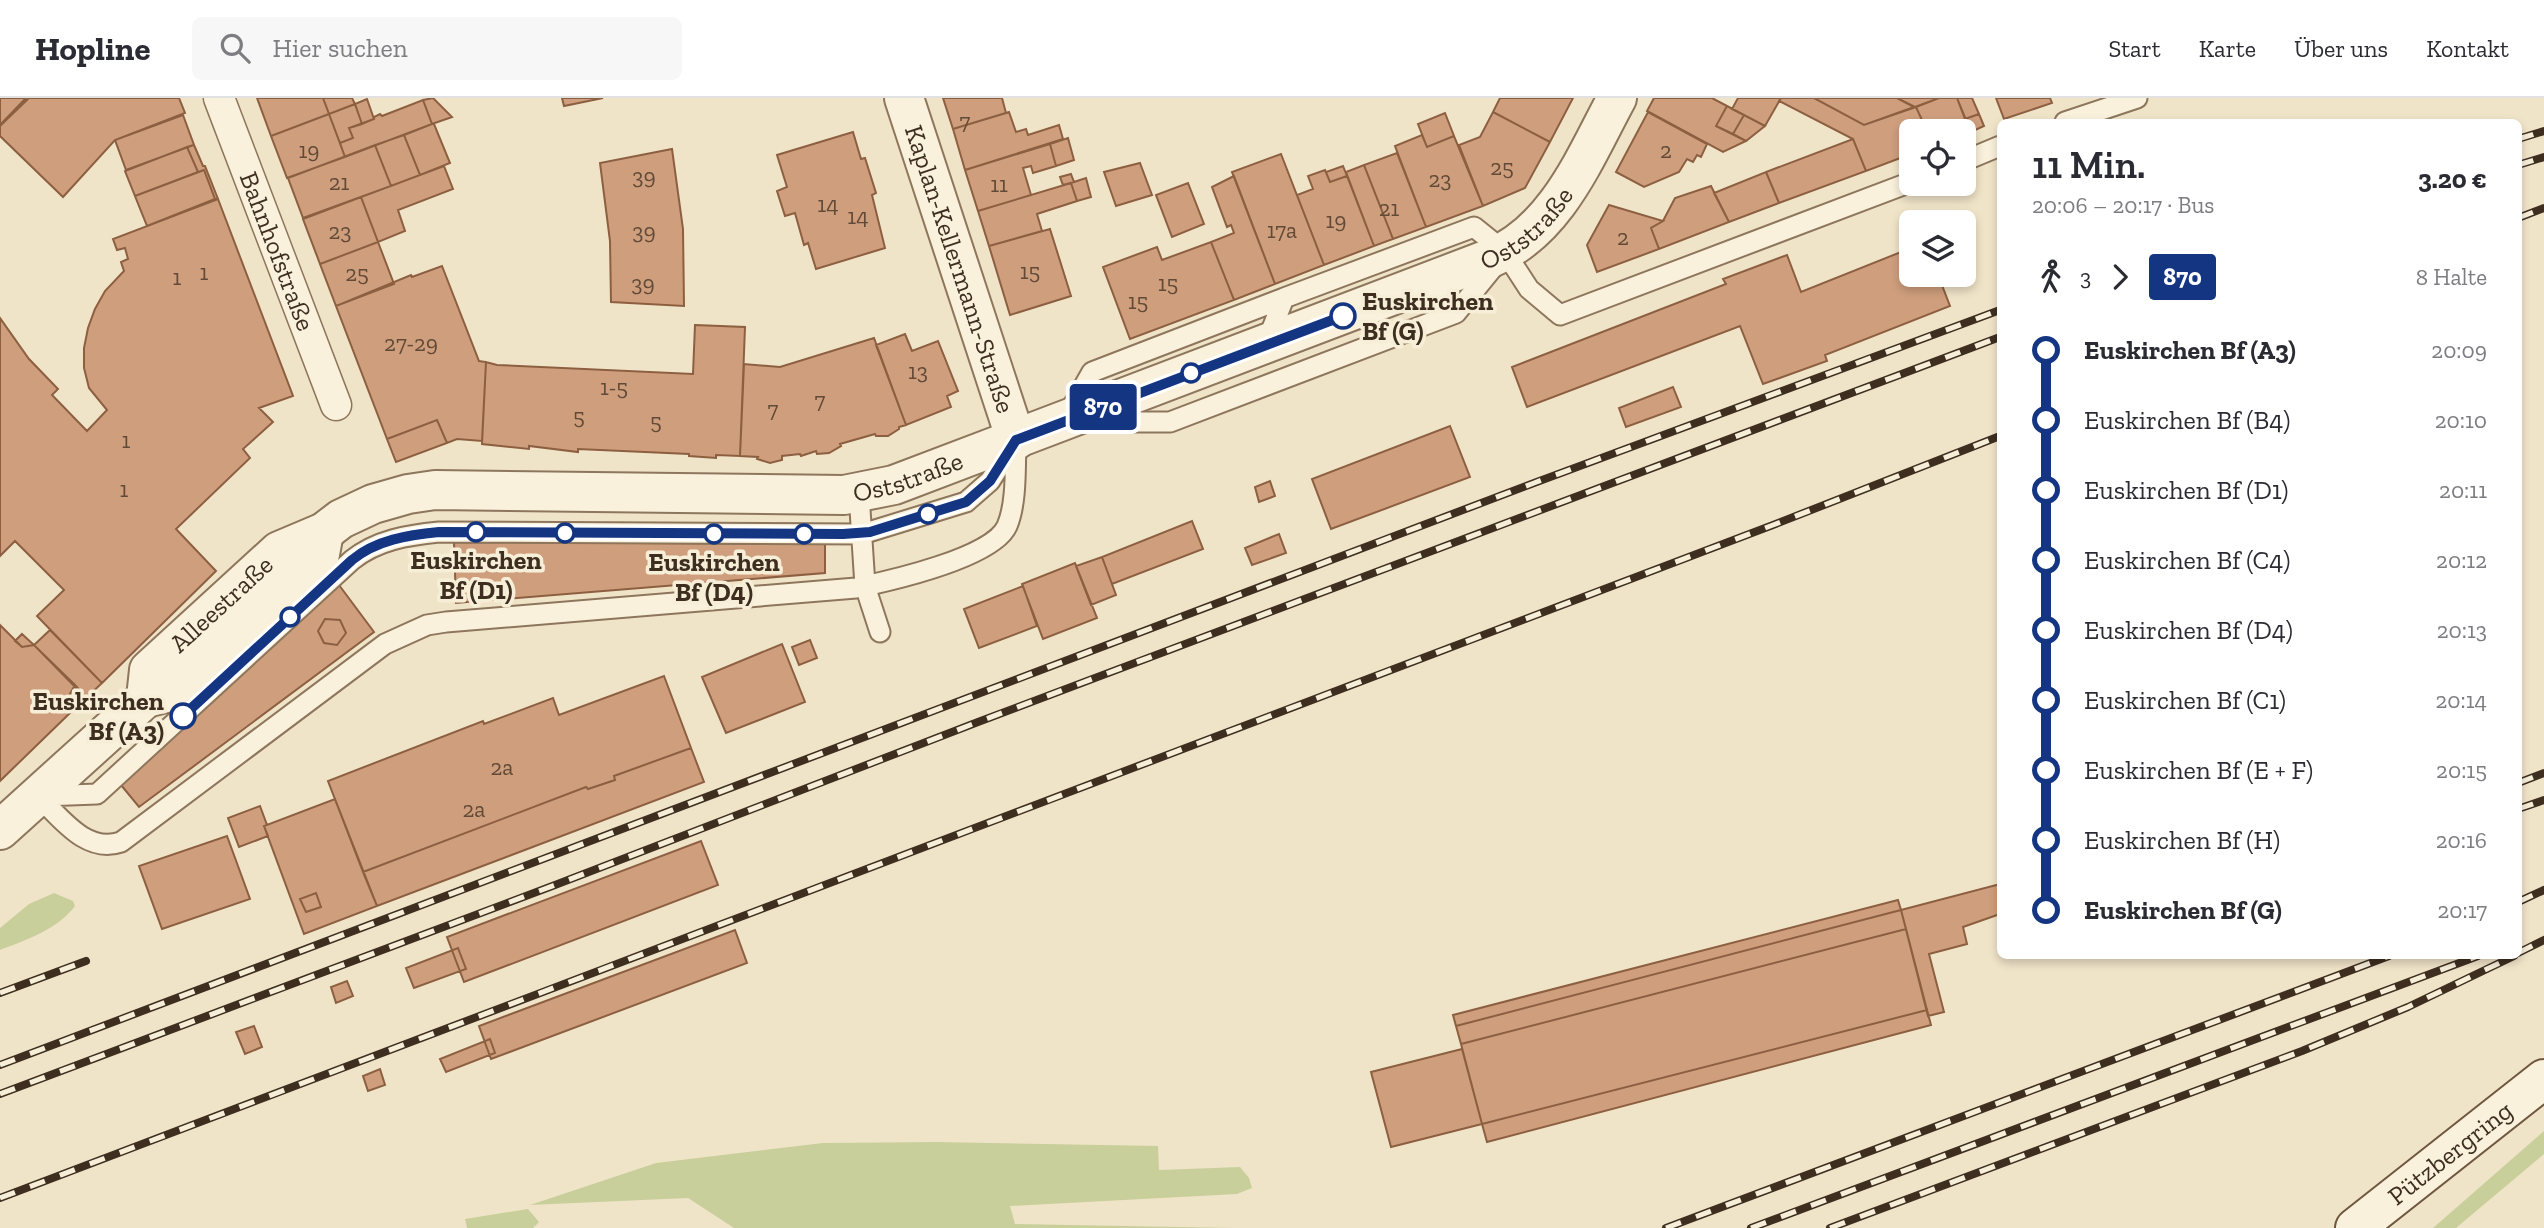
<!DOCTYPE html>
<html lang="de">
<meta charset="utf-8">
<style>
body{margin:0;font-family:"Zilla Slab",serif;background:#f7f7f7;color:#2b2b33;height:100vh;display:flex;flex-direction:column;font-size:26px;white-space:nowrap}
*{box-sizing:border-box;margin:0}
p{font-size:23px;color:#7c7c81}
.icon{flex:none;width:38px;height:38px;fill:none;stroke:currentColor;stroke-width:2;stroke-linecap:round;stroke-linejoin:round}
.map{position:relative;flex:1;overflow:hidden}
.side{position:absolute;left:1997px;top:21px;width:525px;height:840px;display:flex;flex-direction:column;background:#fff;border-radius:10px;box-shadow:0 4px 10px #0003}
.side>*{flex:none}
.badge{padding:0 14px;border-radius:5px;font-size:24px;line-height:46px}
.buttons{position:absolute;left:1899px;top:21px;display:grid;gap:14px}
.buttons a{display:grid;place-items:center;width:77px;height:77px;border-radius:10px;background:#fff;box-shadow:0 4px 10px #0003;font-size:35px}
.map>.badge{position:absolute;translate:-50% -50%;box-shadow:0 0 0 4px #fff}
.legs{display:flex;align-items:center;gap:10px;height:77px;padding:0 35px;font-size:23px}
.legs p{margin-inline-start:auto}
.summary{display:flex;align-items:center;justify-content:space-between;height:119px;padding:0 35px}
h1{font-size:38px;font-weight:600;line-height:52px}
ul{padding:0 35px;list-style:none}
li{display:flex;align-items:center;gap:24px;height:70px;font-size:26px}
li i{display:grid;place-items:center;width:10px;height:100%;margin:0 9px;background:currentColor}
li i::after{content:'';width:18px;height:18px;margin:-9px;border:5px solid;border-radius:50%;background:#fff}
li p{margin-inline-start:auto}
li:first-child i{background:linear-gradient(#0000 50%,currentColor 0)}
li:last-child i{background:linear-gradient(currentColor 50%,#0000 0)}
header{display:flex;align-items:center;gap:42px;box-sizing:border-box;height:98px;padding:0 35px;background:#fff;border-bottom:2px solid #e1e1e2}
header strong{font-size:33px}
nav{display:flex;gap:38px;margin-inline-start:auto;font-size:24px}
.search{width:490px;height:63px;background:#f7f7f7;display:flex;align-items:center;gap:18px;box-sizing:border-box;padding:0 24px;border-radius:10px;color:#7c7c81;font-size:26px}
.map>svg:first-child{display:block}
.green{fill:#c9cf9b}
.building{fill:#cf9f7d;stroke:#8d5f41;stroke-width:2}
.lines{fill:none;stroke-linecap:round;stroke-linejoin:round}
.service-casing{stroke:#8d765c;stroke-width:23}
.pedestrian-casing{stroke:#8d765c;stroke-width:33}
.minor-casing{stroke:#8d765c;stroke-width:42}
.tertiary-casing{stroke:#8d765c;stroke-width:42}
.secondary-casing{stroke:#6f573f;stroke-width:42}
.service{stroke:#faf1dc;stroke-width:19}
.pedestrian{stroke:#faf1dc;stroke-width:30}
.minor{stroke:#faf1dc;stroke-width:38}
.tertiary{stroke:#faf1dc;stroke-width:38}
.secondary{stroke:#faf1dc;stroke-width:38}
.rail-casing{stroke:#3d2e20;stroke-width:8}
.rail{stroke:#f7eed8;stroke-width:5;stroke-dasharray:16;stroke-linecap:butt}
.line-1-casing{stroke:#fff;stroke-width:16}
.line-1{stroke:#143582;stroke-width:10}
.stop-1-dot{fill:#fff;stroke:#143582;stroke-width:3.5}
.labels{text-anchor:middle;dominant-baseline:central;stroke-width:7;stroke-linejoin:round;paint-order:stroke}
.number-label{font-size:23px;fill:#624a37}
.street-label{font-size:26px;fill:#3d2e20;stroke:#f7eed8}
.stop-label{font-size:26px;font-weight:bold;fill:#3d2e20;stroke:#f7eed8}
</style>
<header>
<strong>Hopline</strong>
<div class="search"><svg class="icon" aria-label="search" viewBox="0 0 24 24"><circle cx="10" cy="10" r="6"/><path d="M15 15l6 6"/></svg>Hier suchen</div>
<nav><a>Start</a><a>Karte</a><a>Über uns</a><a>Kontakt</a></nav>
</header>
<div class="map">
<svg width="2544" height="1130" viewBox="0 0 2544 1130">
<rect width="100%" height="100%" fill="#f0e4c8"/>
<path class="green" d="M54,795l19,8 2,5c-17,23 -49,34 -75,44v-22l29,-24z
M2544,1033v23l-88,74h-23z
M936,1044l222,4 1,24 81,-3 9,11 3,10 -15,6 -227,12 5,18 220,4h-501l-46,-30 -158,7 126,-42 167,-20z
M528,1111l11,13 -6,6h-66l-2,-9z"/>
<path class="building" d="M0,0h26l-26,27z
M29,0h150l6,15 -70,27 -52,57 -63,-61v-10z
M257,0h66l6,16 -58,22z
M323,0h29l3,6 -26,10z
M433,0l19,19 -20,7 -9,-24z
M562,0h41l-39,8z
M943,0h59l4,15 -53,16z
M1500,0h73l-23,44 -57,-30z
M1654,0h58l15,8 -11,20 30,15 -23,11 -76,-41z
M1738,0h43l-16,28 -33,-17z
M1781,0h33l50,27 52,-18 11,24h-16v23l-45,17 -13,-32 -74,-38z
M1814,0h83l17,9 -50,18z
M1897,0h42l-24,9z
M1939,0h18l14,34 -7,2v-3h-37l-11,-24z
M1957,0h15l7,16 -14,5z
M1996,0h54l2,5 -48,16z
M367,1l7,20 -12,5 -7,-20z
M423,2l9,24 -87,33 -5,-14 13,-5 -4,-10 25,-9v-2l6,-3 2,2z
M355,6l7,20 -13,4 4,10 -13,5 -11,-29z
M1727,8l17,9 -11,19 -17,-8z
M1009,14l7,20 10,-3 2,6 31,-10 4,14 -98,31 -12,-41z
M1493,14l57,30 -25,46 -42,18 -24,-61 21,-8z
M1648,14l59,32 -6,13 -4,-2 -4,7 -6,-3 -8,13 -35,15 -28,-15z
M1445,15l9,23 -27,11 -9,-23z
M329,16l16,43 -58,21 -16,-42z
M1979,16l5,12 -13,6 -6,-13z
M183,17l11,30 -68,25 -11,-30z
M1744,17l21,11 -19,15 -13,-7z
M432,26h2l16,39 -30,12 -16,-40z
M853,34l8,27 4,-1 11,35 -4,2 13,53 -69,21 -8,-26 -4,2 -9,-32 -10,3 -8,-25 10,-4 -10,-32z
M404,37l16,40 -29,11 -16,-41z
M1422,37l5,12 27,-11 29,70 -57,21 -31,-81z
M1068,40l6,22 -18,6 -6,-22z
M1853,41l13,32 -87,32 -13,-31z
M1050,46l6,22 -23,7 -2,-7 -8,2 8,27 -53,16 -13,-41z
M194,47l9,21h2l13,33h-3l-11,-29 -6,2 -11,-25z
M375,47l16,41 -88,32 -15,-40z
M187,49l11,25 -63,24 -10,-25z
M672,51l11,80 1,77 -73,-4 -1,-61 -10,-78z
M1397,55l29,74 -33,12 -29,-74z
M1281,56l43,111 -49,19 -43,-112z
M1140,65l12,32 -36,11 -12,-34z
M1364,67l29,74 -19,7 -28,-74z
M444,68l9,23 -55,21 7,21 -27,11 -17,-45z
M1343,68l4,10 -17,6 -4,-10z
M204,72l11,29 -68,27 -12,-30z
M1325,72l5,12 17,-6 27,70 -50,19 -27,-70 16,-6 -5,-13z
M1766,74l13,31 -50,19 -15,-29z
M1071,76l3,8 -11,3 -3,-8z
M1234,78l41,108 -41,16 -23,-58 23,-9 -3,-8 -4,2 -15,-40z
M1086,80l5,19 -14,4 -6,-18z
M1071,85l6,18 -40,13 5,17 -53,15 -11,-35z
M1188,85l16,41 -32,13 -16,-42z
M1711,88l18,36 -70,27 -8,-21 12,-7 12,-23z
M361,99l17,45 -58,22 -17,-45z
M218,101l75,197 -34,12 14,14 -30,27 7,9 -74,71 40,42 -114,112 -65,-67 27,-26 -49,-49 -15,15v-238l29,41 29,30 -6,6 35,36 20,-21 -18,-22 -5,-20v-20l4,-20 7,-19 10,-18 19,-20 -3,-9 7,-3 -3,-11 -8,2 -4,-11z
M1609,107l54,16 -12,7 8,21 -62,23 -10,-27z
M1050,131l21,67 -61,19 -21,-69z
M378,144l16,42 -58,22 -16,-42z
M1211,144l23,58 -104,39 -27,-72 54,-20 5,13z
M1911,150v27h27l12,31 -125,49 2,6 -64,23 -23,-58 -213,81 -15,-40 214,-83 -3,-5 64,-24 14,37z
M442,168l37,95 7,1 -4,79 -25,-2 -10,4 -10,-23 -50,19 -51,-133 75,-31 1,2z
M695,227l50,2 -5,129 -24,-1v3l-27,-2v-2l-111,-5v3l-49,-6v3l-47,-5 4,-82 11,3 196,9z
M905,236l7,17 26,-10 20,50 -11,5 4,11 -45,18 -30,-80z
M874,240l32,87 -7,2v2l-11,7h-12l-1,-2 -35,10 1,2 -12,7 -12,1 -1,-3 -15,5 -1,-2 -18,2v4l-12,3 -13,-4 1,-2 -18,-1 4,-92 36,3z
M1673,289l8,20 -55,20 -7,-19z
M437,322l10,23 -51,19 -9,-23z
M1450,328l20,51 -139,52 -19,-50z
M1270,383l5,15 -16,6 -4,-15z
M1192,423l11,28 -91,35 -10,-27z
M1279,436l7,19 -34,12 -7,-17z
M454,444l371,2v29l-369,30z
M1102,459l14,38 -25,10 -15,-39z
M1075,465l22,55 -54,21 -21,-55z
M339,487l35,47 -235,175 -18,-22z
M1023,488l14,40 -58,22 -15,-39z
M325,521l15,1 6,13 -9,12 -13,-2 -6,-12z
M0,527l22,22 12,-2 41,40 -9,16 6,10 -72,70z
M50,532l52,53 -16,15 -52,-53z
M22,536l12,11 -12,2 -7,-6z
M810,542l7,18 -18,7 -7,-18z
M782,546l23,58 -79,31 -24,-56z
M664,578l27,72 -77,28 1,4 -27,9 -2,-2 -223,85 -35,-91 155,-60 1,3 69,-26 6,17z
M75,587l7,8 -10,18 -6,-10z
M691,650l13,34 -327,124 -14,-34 223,-85 2,2 27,-9 -1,-4z
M335,701l42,107 -73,28 -40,-108z
M260,708l7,19 -3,1 4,10 -29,11 -11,-29z
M227,738l23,63 -88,30 -23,-63z
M701,743l17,44 -254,97 -17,-45z
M2000,786v30l-37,13 4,17 -38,10 15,58 -16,4 -27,-106z
M316,795l5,14 -15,5 -6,-13z
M1898,802l3,10 -445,116 -3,-11z
M1901,812l5,19 -445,115 -5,-18z
M1906,831l21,81 -445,114 -21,-80z
M735,832l12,33 -256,96 -12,-33z
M458,850l8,21 -52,19 -8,-20z
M347,883l6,15 -17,7 -5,-16z
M1927,912l4,15 -444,117 -5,-18z
M254,928l8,21 -17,7 -9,-22z
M490,941l5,14 -49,19 -6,-13z
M1462,951l20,75 -91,23 -20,-75z
M380,971l5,16 -17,6 -5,-15z"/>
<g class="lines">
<g class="service-casing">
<path id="service" d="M2065,24l72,-24
M1964,63l36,-15
M1266,246l18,-46 190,-71 31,25 24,37 31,26 351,-133
M1067,318l25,-44 192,-74
M1090,324h80l286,-109 40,-49
M859,396l6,92 15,46
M38,698c23,22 48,58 83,46l264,-198 42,-19 19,-3 410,-34c33,-7 137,-30 151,-62 10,-23 8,-61 9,-86
M43,698l54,-2 255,-234c25,-20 56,-25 87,-28l423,2 104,-32 24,-21 23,-36"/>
</g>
<g class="pedestrian-casing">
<g id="pedestrian">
<path id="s1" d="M219,0l117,307"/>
</g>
</g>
<g class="minor-casing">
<g id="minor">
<path id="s2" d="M904,0l112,342"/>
</g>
</g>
<g class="tertiary-casing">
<g id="tertiary">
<path id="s3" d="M146,600l3,-28 130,-119 45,-19 17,-13 32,-15 35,-10 27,-4 409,5 50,-10 597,-227c66,-28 94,-101 126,-160"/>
<path d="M0,732l146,-132 20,-5 20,-9 124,-113 10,-17 4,-22"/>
</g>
</g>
<g class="secondary-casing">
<g id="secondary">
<path id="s4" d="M2355,1130l189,-149"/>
</g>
</g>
<use href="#service" class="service"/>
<use href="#pedestrian" class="pedestrian"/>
<use href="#minor" class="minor"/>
<use href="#tertiary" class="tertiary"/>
<use href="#secondary" class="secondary"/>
<g class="rail-casing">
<path id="rail" d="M2518,41l26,-8
M2518,67l26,-8
M2518,120l26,-10
M2518,685l26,-10
M2518,711l26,-9
M2518,804l26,-12
M2518,855l26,-13
M0,895l86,-32
M0,967l1534,-582 466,-173
M0,996l555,-209 423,-163 1022,-385
M0,1100l1773,-673 227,-89
M1666,1130l723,-272
M1751,1130l727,-272
M1830,1130l472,-177 106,-44 106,-51"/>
</g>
<use href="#rail" class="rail"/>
</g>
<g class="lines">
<g class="line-1-casing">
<path id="line-1" d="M183,618l169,-156c24,-20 56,-25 87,-28l404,2 27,-2 96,-30 24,-21 26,-41 327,-124"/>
</g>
<use href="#line-1" class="line-1"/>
</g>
<g class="stop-1-dot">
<circle cx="1343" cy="218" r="12"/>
<circle cx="1191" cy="275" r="9"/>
<circle cx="928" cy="416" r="9"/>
<circle cx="476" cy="434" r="9"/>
<circle cx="565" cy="435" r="9"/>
<circle cx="714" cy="436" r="9"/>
<circle cx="804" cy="436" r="9"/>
<circle cx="290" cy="519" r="9"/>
<circle cx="183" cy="618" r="12"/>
</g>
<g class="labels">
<g class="number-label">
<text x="965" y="23">7</text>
<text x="309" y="52">19</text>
<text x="1666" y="52">2</text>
<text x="1502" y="69">25</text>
<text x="644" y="78">39</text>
<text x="1440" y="81">23</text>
<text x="339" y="84">21</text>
<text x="999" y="86">11</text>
<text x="828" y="106">14</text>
<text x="1389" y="110">21</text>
<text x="858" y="118">14</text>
<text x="1336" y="122">19</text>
<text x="1282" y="132">17a</text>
<text x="340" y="133">23</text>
<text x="644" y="133">39</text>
<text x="1623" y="139">2</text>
<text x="1030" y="173">15</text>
<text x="204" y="174">1</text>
<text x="357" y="175">25</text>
<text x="177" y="179">1</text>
<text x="643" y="185">39</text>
<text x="1168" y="185">15</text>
<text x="1138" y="203">15</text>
<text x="411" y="245">27-29</text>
<text x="918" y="273">13</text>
<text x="614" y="289">1-5</text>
<text x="820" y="302">7</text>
<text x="773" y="311">7</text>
<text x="579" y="318">5</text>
<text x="656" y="323">5</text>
<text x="126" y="342">1</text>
<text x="124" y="391">1</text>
<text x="502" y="669">2a</text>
<text x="474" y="711">2a</text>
</g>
<g class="street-label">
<text stroke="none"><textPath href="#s3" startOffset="1519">Oststraße</textPath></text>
<text stroke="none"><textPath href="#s1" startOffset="164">Bahnhofstraße</textPath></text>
<text stroke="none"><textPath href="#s2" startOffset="180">Kaplan-Kellermann-Straße</textPath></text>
<text stroke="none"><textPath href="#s3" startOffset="849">Oststraße</textPath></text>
<text stroke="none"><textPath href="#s3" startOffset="126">Alleestraße</textPath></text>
<text stroke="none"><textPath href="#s4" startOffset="121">Pützbergring</textPath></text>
</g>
<g class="stop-label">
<text x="1362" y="203" text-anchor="start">Euskirchen<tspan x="1362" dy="30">Bf (G)</tspan></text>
<text x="476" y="462">Euskirchen<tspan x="476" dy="30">Bf (D1)</tspan></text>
<text x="714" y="464">Euskirchen<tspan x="714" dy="30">Bf (D4)</tspan></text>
<text x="164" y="603" text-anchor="end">Euskirchen<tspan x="164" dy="30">Bf (A3)</tspan></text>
</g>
</g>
</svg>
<div class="buttons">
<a><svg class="icon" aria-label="locate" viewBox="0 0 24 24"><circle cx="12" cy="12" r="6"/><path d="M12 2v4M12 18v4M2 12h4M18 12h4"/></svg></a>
<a><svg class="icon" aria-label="layers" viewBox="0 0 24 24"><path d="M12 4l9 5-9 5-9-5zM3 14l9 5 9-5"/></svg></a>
</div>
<b class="badge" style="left:1103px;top:309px;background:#143582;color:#fff">870</b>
<section class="side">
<div class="summary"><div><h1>11 Min.</h1><p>20:06 – 20:17 · Bus</p></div><b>3.20 €</b></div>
<div class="legs"><svg class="icon" aria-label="walk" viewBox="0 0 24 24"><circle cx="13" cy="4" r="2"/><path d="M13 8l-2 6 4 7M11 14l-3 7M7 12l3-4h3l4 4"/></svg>3<svg class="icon" aria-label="forward" viewBox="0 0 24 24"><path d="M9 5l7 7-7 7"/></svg><b class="badge" style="background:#143582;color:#fff">870</b><p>8 Halte</p></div>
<ul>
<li><i style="color:#143582"></i><b>Euskirchen Bf (A3)</b><p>20:09</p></li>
<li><i style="color:#143582"></i><span>Euskirchen Bf (B4)</span><p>20:10</p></li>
<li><i style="color:#143582"></i><span>Euskirchen Bf (D1)</span><p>20:11</p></li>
<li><i style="color:#143582"></i><span>Euskirchen Bf (C4)</span><p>20:12</p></li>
<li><i style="color:#143582"></i><span>Euskirchen Bf (D4)</span><p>20:13</p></li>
<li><i style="color:#143582"></i><span>Euskirchen Bf (C1)</span><p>20:14</p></li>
<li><i style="color:#143582"></i><span>Euskirchen Bf (E + F)</span><p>20:15</p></li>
<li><i style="color:#143582"></i><span>Euskirchen Bf (H)</span><p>20:16</p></li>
<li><i style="color:#143582"></i><b>Euskirchen Bf (G)</b><p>20:17</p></li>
</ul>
</section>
</div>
